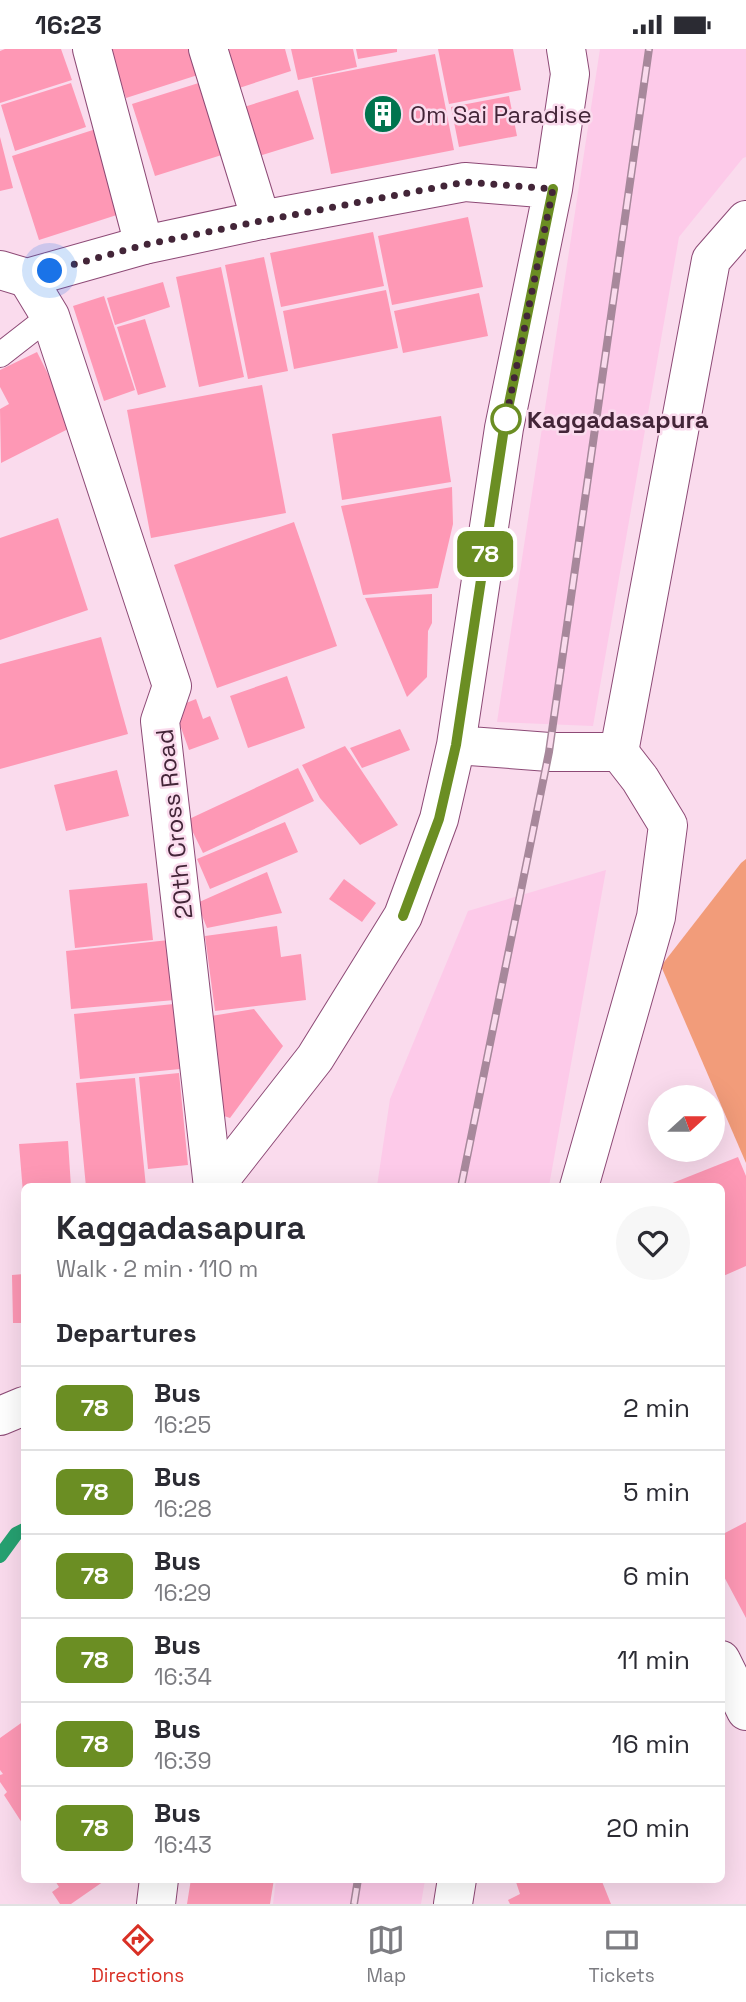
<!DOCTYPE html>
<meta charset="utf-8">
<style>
body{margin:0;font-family:"Space Grotesk",sans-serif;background:#f7f7f7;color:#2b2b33;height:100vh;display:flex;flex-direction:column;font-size:26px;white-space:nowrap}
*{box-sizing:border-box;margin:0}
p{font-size:23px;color:#7c7c81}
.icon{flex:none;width:38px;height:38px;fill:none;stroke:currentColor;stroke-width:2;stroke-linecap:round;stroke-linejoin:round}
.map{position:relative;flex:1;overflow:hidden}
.side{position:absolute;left:21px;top:1134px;width:704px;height:700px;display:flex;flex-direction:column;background:#fff;border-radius:10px;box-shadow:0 7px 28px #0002}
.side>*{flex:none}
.badge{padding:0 14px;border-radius:10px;font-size:24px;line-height:46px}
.needle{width:46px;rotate:69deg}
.buttons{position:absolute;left:648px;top:1036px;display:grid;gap:14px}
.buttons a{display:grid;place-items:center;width:77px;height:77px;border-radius:50%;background:#fff;box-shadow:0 7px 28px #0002;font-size:35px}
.you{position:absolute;width:35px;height:35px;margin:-18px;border:5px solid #fff;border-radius:50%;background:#1a73e8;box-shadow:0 0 0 10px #1a73e833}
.map>.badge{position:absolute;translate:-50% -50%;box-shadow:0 0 0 4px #fff}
h2{padding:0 35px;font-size:26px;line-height:63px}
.round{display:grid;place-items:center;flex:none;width:74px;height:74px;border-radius:37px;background:#f7f7f7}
.head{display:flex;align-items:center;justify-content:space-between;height:119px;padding:0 35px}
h1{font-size:33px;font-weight:700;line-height:52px}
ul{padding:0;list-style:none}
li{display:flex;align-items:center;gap:21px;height:84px;padding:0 35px;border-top:2px solid #e1e1e2}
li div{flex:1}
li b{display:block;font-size:26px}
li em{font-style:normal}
li .badge{min-width:77px;font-weight:700;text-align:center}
.status{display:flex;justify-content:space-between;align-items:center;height:49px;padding:0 35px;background:#fff;direction:ltr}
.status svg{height:19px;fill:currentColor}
.tab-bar{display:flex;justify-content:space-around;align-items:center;height:98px;border-top:2px solid #e1e1e2;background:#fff;font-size:19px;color:#7c7c81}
.tab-bar a{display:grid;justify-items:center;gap:4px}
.tab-bar .on{color:#d93025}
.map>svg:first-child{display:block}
.built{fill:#fdcae9}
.green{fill:#f29c7a}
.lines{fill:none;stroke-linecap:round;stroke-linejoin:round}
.stream{stroke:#26a171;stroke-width:14}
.building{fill:#fe98b5}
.lane-casing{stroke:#8d4a76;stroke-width:26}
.street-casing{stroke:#8d4a76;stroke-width:40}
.secondary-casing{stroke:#8d4a76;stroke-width:40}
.lane{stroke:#fff;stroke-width:24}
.street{stroke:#fff;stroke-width:38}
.secondary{stroke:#fff;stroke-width:38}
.rail-casing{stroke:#a7889b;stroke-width:8}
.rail{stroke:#fadbed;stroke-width:5;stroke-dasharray:16;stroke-linecap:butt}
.line-casing{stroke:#fff;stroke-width:16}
.line{stroke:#6b8e23;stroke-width:10}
.walk{stroke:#432538;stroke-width:7;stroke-dasharray:0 12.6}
.stop-dot{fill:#fff;stroke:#6b8e23;stroke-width:3.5}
.labels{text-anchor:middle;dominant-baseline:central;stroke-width:5;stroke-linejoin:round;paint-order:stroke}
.poi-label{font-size:24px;fill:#432538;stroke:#fadbed;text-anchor:start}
.stop-label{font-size:24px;font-weight:bold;fill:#432538;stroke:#fadbed;text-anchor:start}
.street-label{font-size:24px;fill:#432538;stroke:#fadbed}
</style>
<div class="status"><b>16:23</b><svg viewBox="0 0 49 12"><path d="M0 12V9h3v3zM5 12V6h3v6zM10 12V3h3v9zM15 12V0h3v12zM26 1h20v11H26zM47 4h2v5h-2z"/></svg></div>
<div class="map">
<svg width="746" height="1855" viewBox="0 0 746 1855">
<rect width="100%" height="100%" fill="#fadbed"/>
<path class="built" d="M600,0h146v108l-3,1 -64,79 -86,489 -96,-4z
M606,821l-57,316h-172l13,-87 78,-188z
M276,1831v-1l149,1 -4,24h-148z"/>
<path class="green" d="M746,810v304l-85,-197 80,-103z"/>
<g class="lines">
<path class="stream" d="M0,1507l16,-22 8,-4"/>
</g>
<path class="building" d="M5,0h56l11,31 -72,23v-52z
M110,0h86l8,24 -78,25z
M221,0h64l6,22 -58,19z
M291,0h62l4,18 -59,13z
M356,0h41v3l-39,7z
M438,0h75l8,41 -72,14z
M435,5l19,96 -123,24 -19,-96z
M205,32l23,72 -73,23 -23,-72z
M71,34l15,44 -71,24 -14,-46z
M298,41l16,49 -55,17 -15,-49z
M509,47l8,40 -58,11 -8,-40z
M96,80l27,84 -84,27 -27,-84z
M0,88l13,51 -13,3z
M468,168l15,70 -91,18 -14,-69z
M373,183l11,54 -103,21 -11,-54z
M264,208l24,114 -40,8 -23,-114z
M221,218l23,110 -45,10 -23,-110z
M163,233l7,25 -55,18 -8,-27z
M386,241l12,58 -104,21 -11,-58z
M479,244l9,43 -85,17 -9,-42z
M104,247l31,94 -31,11 -31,-95z
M145,270l21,68 -28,8 -21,-68z
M37,303l37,74 -73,37 -1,-54 9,-5 -9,-17v-17z
M262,336l24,128 -135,25 -24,-128z
M441,367l10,66 -109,18 -10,-66z
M452,438l1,37 -15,64 -75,7 -22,-89z
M58,469l30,92 -88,30v-102z
M294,473l43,124 -120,42 -43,-123z
M432,545v29l-4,8 -1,46 -20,20 -42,-99z
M101,588l27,97 -128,35v-105z
M287,627l18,52 -57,20 -18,-52z
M196,650l7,20 7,-3 9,23 -30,11 -15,-42z
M400,680l10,21 -48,18 -12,-20z
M345,697l53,79 -38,20 -40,-47 -18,-33z
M298,719l16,33 -111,52 -16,-33z
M117,721l12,46 -63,15 -12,-46z
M285,773l13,30 -88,37 -13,-30z
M267,823l15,41 -75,15 -10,-25z
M344,830l32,24 -14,19 -33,-23z
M147,834l6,57 -78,8 -6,-58z
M277,877l4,31 20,-3 5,46 -91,11 -10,-75z
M169,891l6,60 -104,9 -5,-58z
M174,955l6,65 -100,10 -6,-65z
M254,960l29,37 -53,72 -6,-2 -13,-100z
M179,1024l9,92 -40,4 -9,-92z
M135,1029l11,109h-60l-10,-104z
M68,1092l3,46h-47v6h-1l-4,-49z
M738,1108l8,19v90l-25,11v-90l-56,-1z
M24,1225v49h-11l-1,-48z
M746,1473v96l-25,-47v-36z
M24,1672v105l-20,-31 3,-3 -7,-10v-7l3,-1 -3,-4v-32z
M54,1830h53l-36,25h-11l-8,-12 7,-5z
M191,1830h83l-4,25h-83z
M515,1830h86l10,25h-101l-2,-4 12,-6z"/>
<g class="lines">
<g class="lane-casing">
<path id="lane" d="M0,306l50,-39"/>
</g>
<g class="street-casing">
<path id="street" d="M92,0l52,196
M208,0l53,171
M27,229l23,38 122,370 -12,35 53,466
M579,1138l77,-270 12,-92 -28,-46 -21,-27
M721,1611l25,51
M156,1855l3,-25
M453,1855l4,-25"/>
</g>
<g class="secondary-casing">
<path id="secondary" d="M0,221l27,8 117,-33 117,-25 204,-38 88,7
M456,696l93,7h70l92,-492 35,-40
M214,1138l101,-129 88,-142 36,-97 17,-74 48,-317 49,-239 17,-115 -4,-25
M0,1367l24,-10"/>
</g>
<use href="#lane" class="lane"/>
<use href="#street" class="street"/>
<use href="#secondary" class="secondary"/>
<g class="rail-casing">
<path id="rail" d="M461,1138l88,-435 100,-703
M354,1855l4,-25"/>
</g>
<use href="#rail" class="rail"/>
</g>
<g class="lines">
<g class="line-casing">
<path id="line" d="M403,867l36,-97 17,-74 48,-317 49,-239"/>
</g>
<use href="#line" class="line"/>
<path class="walk" d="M50,222l94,-26 117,-24 204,-39 88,7 -49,239 2,-9"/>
</g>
<defs>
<g id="building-disc" transform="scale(2.0125)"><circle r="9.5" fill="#00744e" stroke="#fadbed"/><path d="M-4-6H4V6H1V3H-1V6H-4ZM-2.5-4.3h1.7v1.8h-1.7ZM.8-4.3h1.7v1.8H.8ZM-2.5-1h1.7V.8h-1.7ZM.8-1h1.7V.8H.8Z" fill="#fff"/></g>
</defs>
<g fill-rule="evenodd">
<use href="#building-disc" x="383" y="65"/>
</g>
<circle class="stop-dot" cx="506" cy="370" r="14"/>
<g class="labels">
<g class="poi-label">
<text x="410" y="65">Om Sai Paradise</text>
</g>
<g class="stop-label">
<text x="527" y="370">Kaggadasapura</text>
</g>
<g class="street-label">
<text transform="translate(174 775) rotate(-96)">20th Cross Road</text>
</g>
</g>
</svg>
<div class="buttons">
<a><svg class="needle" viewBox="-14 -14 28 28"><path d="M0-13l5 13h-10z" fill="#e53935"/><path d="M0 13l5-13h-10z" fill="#7c7c81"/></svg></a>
</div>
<div class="you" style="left:50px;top:222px"></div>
<b class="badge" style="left:485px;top:505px;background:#6b8e23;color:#fff">78</b>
<section class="side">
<div class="head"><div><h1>Kaggadasapura</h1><p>Walk · 2 min · 110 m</p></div><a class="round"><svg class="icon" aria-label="heart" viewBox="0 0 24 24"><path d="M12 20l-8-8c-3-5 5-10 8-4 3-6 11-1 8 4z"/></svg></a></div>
<h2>Departures</h2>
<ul>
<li><span class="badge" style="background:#6b8e23;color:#fff">78</span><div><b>Bus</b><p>16:25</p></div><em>2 min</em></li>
<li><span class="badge" style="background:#6b8e23;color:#fff">78</span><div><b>Bus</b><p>16:28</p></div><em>5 min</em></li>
<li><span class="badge" style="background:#6b8e23;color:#fff">78</span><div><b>Bus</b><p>16:29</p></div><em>6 min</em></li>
<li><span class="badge" style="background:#6b8e23;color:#fff">78</span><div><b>Bus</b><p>16:34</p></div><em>11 min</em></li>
<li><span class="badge" style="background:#6b8e23;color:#fff">78</span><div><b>Bus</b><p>16:39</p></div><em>16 min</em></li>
<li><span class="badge" style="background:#6b8e23;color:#fff">78</span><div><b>Bus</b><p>16:43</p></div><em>20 min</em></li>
</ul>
</section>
</div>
<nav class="tab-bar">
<a class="on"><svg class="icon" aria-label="directions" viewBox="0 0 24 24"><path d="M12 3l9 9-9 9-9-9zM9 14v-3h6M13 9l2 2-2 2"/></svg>Directions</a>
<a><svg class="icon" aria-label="map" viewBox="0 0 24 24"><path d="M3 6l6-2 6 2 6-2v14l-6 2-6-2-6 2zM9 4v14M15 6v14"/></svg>Map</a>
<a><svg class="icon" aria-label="tickets" viewBox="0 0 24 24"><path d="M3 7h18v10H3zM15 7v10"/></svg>Tickets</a>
</nav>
